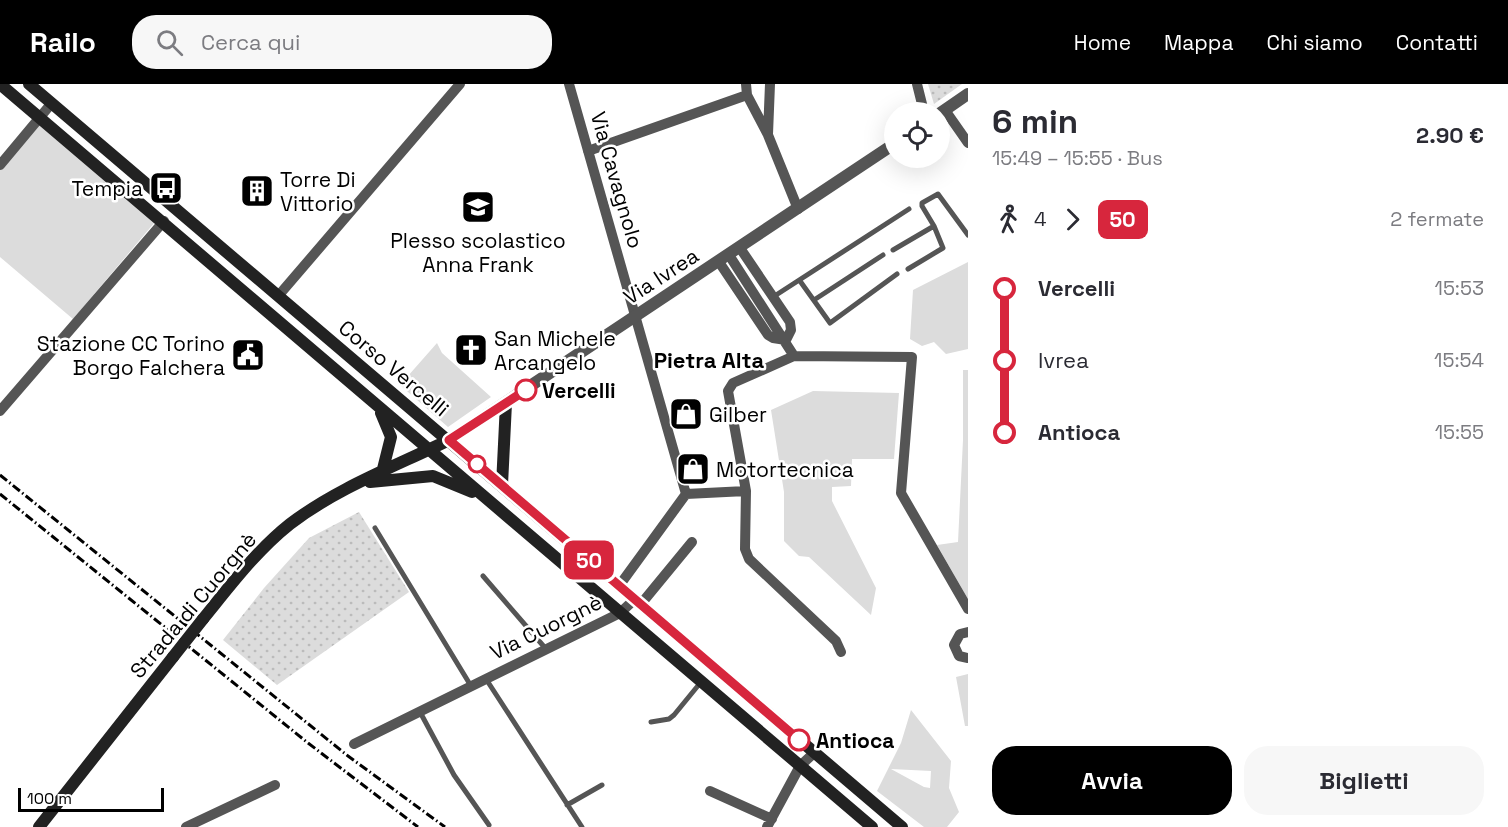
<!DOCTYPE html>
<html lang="it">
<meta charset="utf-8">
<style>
body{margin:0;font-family:"Space Grotesk",sans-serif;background:#f7f7f7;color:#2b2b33;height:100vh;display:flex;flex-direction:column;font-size:22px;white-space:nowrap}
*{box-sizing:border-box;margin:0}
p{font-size:20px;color:#7c7c81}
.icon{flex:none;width:33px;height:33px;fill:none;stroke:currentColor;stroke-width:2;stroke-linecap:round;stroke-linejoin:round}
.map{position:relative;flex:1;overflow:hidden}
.drawer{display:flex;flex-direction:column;background:#fff;width:540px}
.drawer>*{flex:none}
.badge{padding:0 12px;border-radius:9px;font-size:21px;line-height:39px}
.controls{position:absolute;left:884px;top:18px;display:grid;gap:12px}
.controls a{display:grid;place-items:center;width:66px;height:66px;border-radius:50%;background:#fff;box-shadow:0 6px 24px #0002;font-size:30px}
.scale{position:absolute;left:18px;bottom:15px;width:146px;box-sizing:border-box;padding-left:6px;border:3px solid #000;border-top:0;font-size:16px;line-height:21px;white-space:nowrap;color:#000;-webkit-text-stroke:4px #fff;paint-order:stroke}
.map>.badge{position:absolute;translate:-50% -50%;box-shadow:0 0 0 3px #fff}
.legs{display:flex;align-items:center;gap:9px;height:66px;padding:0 24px;font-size:20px}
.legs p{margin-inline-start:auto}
.headline{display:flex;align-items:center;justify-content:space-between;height:102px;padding:0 24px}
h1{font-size:33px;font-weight:700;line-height:45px}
.action{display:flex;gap:12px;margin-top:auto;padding:12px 24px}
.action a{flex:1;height:69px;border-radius:24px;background:#000;color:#fff;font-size:24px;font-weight:700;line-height:69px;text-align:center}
.action a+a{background:#f7f7f7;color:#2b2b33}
ul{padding:0 24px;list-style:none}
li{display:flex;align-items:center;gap:21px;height:72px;font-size:22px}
li i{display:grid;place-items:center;width:9px;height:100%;margin:0 8px;background:currentColor}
li i::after{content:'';width:15px;height:15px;margin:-8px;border:4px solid;border-radius:50%;background:#fff}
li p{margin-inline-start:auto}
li:first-child i{background:linear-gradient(#0000 50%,currentColor 0)}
li:last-child i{background:linear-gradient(currentColor 50%,#0000 0)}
header{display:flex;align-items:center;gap:36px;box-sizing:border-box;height:84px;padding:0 30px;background:#000;color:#fff}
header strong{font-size:28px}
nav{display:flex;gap:33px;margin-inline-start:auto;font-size:21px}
.search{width:420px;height:54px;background:#f7f7f7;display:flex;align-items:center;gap:15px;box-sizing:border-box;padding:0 21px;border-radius:24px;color:#7c7c81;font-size:22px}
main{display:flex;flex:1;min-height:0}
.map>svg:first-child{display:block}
.park{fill:#dcdcdc;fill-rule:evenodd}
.garden{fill:url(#garden-dots)}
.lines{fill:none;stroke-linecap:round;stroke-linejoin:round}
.service{stroke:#555;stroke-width:5}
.minor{stroke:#555;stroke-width:10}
.tertiary{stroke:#555;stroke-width:12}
.secondary{stroke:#222;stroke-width:12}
.rail{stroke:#000;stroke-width:3;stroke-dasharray:9 3 1.5 3;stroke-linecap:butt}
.secondary-bridge{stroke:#222;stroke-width:12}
.line-1-casing{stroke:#fff;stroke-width:14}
.line-1{stroke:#d7263d;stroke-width:9}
.stop-1-dot{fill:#fff;stroke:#d7263d;stroke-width:3}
.labels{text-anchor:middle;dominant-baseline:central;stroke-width:5;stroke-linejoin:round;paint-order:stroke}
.poi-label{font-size:21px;fill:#000;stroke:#fff;text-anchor:start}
.street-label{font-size:21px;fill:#000;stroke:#fff}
.stop-label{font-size:21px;font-weight:bold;fill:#000;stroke:#fff;text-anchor:start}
.neighbourhood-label{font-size:22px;font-weight:bold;fill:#000;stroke:#fff}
</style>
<header>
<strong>Railo</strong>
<div class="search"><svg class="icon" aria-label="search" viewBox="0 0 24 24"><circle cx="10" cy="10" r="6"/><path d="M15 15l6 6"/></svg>Cerca qui</div>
<nav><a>Home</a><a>Mappa</a><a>Chi siamo</a><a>Contatti</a></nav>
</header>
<main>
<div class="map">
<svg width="968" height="743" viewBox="0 0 968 743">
<defs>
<pattern id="garden-dots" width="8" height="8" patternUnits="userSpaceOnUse" patternTransform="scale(1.5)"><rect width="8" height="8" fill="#dcdcdc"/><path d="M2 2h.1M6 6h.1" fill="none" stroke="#bbb" stroke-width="1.8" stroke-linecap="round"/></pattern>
</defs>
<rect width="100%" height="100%" fill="#fff"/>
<path class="park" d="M39,40l116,98 -82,97 -73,-62v-87z
M968,178v87l-22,5 -12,-12 -12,4 -12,-7 3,-49z
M437,259l5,10 49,44 -43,30 -48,-42z
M963,286h5v229l-31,-54 21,-3 5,-102z
M813,307l86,2 -5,66h-42l-1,27 -19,1v14l44,87 -5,27 -62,-58 -10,-1 -15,-15v-49l-13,-82z
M968,590v52h-3l-9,-49z
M911,626l40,51 -2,27 10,24 -12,15h-23l-47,-36 24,-48zM891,685l40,2 -1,17 -6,-1z"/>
<path class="garden" d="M928,0h34l-28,20z
M359,428l50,80 -132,93 -54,-45 41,-52 45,-50z"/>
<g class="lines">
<path class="service" d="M893,166l41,-24 -12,-20v-3l16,-9 30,41
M908,185l35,-21 -9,-22
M800,197l30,42 67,-49
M773,213l136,-88
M814,216l69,-45
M375,444l96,158
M483,492l63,73
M486,595l96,148
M420,628l34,63 35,50
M651,638l18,-3 5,-4 27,-33
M567,721l35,-20"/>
<path class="minor" d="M569,0l117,410 -67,92
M746,0l1,11 21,40 30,74
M917,0l7,28
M945,26l23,33
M768,50l2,-50
M588,67l159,-56
M0,81l51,-61
M729,171l65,101
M719,178l49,73 5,3 13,2 5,-10 -1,-8 -50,-74
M279,211l181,-211
M0,327l164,-190
M686,410l60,-3
M641,520l51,-62
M968,548l-8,2 -6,11 5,11 9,2
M841,568l-5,-11 -87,-82 -4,-10 1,-58 -18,-100 5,-8 61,-27 118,1 -11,136 67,116
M354,660l266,-131 15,-14
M710,707l62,28
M186,743l89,-42
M767,743l33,-61 14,-13"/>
<path class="tertiary" d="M939,30l29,-20
M449,356l445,-296"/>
<path class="secondary" d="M0,0l872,743
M29,0l873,743
M381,329l10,24 -9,36
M370,398l63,-6 39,16
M502,401l4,-82
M203,535c27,-33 53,-68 87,-95 47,-36 106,-58 159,-84
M39,743l134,-170"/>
<path class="rail" d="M0,391l348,281 97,71
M0,410l308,249 110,84"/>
<path class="secondary-bridge" d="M173,573l30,-38"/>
</g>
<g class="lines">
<g class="line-1-casing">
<path id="line-1" d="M526,306l-77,50 350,300"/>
</g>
<use href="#line-1" class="line-1"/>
</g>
<defs>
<g id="bus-square" transform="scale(1.725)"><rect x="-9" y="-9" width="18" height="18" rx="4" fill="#000" stroke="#fff"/><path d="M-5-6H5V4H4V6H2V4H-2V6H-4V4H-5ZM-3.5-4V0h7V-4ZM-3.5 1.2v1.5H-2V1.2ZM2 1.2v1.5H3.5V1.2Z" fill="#fff"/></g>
<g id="building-square" transform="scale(1.725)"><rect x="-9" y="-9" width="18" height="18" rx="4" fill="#000" stroke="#fff"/><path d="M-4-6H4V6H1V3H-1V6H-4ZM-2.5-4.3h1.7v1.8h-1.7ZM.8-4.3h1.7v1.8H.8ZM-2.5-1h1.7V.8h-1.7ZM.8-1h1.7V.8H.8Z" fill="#fff"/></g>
<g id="school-square" transform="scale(1.725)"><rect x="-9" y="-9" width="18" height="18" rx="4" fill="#000" stroke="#fff"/><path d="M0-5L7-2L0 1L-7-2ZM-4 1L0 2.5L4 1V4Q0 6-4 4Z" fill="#fff"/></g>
<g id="church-square" transform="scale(1.725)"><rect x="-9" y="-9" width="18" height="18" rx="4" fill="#000" stroke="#fff"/><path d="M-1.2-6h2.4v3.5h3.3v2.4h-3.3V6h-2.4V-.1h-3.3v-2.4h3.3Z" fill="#fff"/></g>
<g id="civic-square" transform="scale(1.725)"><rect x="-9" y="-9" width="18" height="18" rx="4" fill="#000" stroke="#fff"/><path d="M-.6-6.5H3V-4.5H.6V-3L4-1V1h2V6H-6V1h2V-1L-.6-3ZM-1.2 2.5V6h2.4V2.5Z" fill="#fff"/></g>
<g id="shop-square" transform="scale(1.725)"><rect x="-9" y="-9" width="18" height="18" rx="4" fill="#000" stroke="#fff"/><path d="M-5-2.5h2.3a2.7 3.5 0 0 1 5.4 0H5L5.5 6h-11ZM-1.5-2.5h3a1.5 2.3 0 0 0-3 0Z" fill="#fff"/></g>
</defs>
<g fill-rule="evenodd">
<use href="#bus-square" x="166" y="104"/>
<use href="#building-square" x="257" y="107"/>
<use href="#school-square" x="478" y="123"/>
<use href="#church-square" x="471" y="266"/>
<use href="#civic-square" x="248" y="271"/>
<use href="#shop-square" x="686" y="330"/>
<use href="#shop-square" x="693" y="385"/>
</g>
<g class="stop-1-dot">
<circle cx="526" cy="306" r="10"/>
<circle cx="477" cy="380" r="8"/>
<circle cx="799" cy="656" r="10"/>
</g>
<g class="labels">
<g class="poi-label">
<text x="280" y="95">Torre Di<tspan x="280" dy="24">Vittorio</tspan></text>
<text x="143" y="104" text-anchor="end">Tempia</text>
<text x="478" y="156" text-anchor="middle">Plesso scolastico<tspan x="478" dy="24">Anna Frank</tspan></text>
<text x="494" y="254">San Michele<tspan x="494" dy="24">Arcangelo</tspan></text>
<text x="225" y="259" text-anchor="end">Stazione CC Torino<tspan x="225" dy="24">Borgo Falchera</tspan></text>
<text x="709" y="330">Gilber</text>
<text x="716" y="385">Motortecnica</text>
</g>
<g class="street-label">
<text transform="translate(617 96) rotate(74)">Via Cavagnolo</text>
<text transform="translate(661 192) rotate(-33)">Via Ivrea</text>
<text transform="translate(394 284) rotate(40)">Corso Vercelli</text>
<text transform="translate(193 521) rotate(-50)">Strada di Cuorgnè</text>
<text transform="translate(546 543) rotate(-26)">Via Cuorgnè</text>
</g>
<g class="stop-label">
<text x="542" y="306">Vercelli</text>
<text x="816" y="656">Antioca</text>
</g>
<g class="neighbourhood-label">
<text x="709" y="276">Pietra Alta</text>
</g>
</g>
</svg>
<div class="controls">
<a><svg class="icon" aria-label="locate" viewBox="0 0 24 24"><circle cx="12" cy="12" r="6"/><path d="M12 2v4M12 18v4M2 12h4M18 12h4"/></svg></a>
</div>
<div class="scale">100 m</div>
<b class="badge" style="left:589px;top:476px;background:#d7263d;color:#fff">50</b>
</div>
<section class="drawer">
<div class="headline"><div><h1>6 min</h1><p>15:49 – 15:55 · Bus</p></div><b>2.90 €</b></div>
<div class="legs"><svg class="icon" aria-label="walk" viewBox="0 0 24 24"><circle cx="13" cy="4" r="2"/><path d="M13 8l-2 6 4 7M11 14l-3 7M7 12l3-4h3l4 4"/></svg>4<svg class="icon" aria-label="forward" viewBox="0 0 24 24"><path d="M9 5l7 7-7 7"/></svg><b class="badge" style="background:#d7263d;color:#fff">50</b><p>2 fermate</p></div>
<ul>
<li><i style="color:#d7263d"></i><b>Vercelli</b><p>15:53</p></li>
<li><i style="color:#d7263d"></i><span>Ivrea</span><p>15:54</p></li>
<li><i style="color:#d7263d"></i><b>Antioca</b><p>15:55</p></li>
</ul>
<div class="action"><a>Avvia</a><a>Biglietti</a></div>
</section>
</main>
